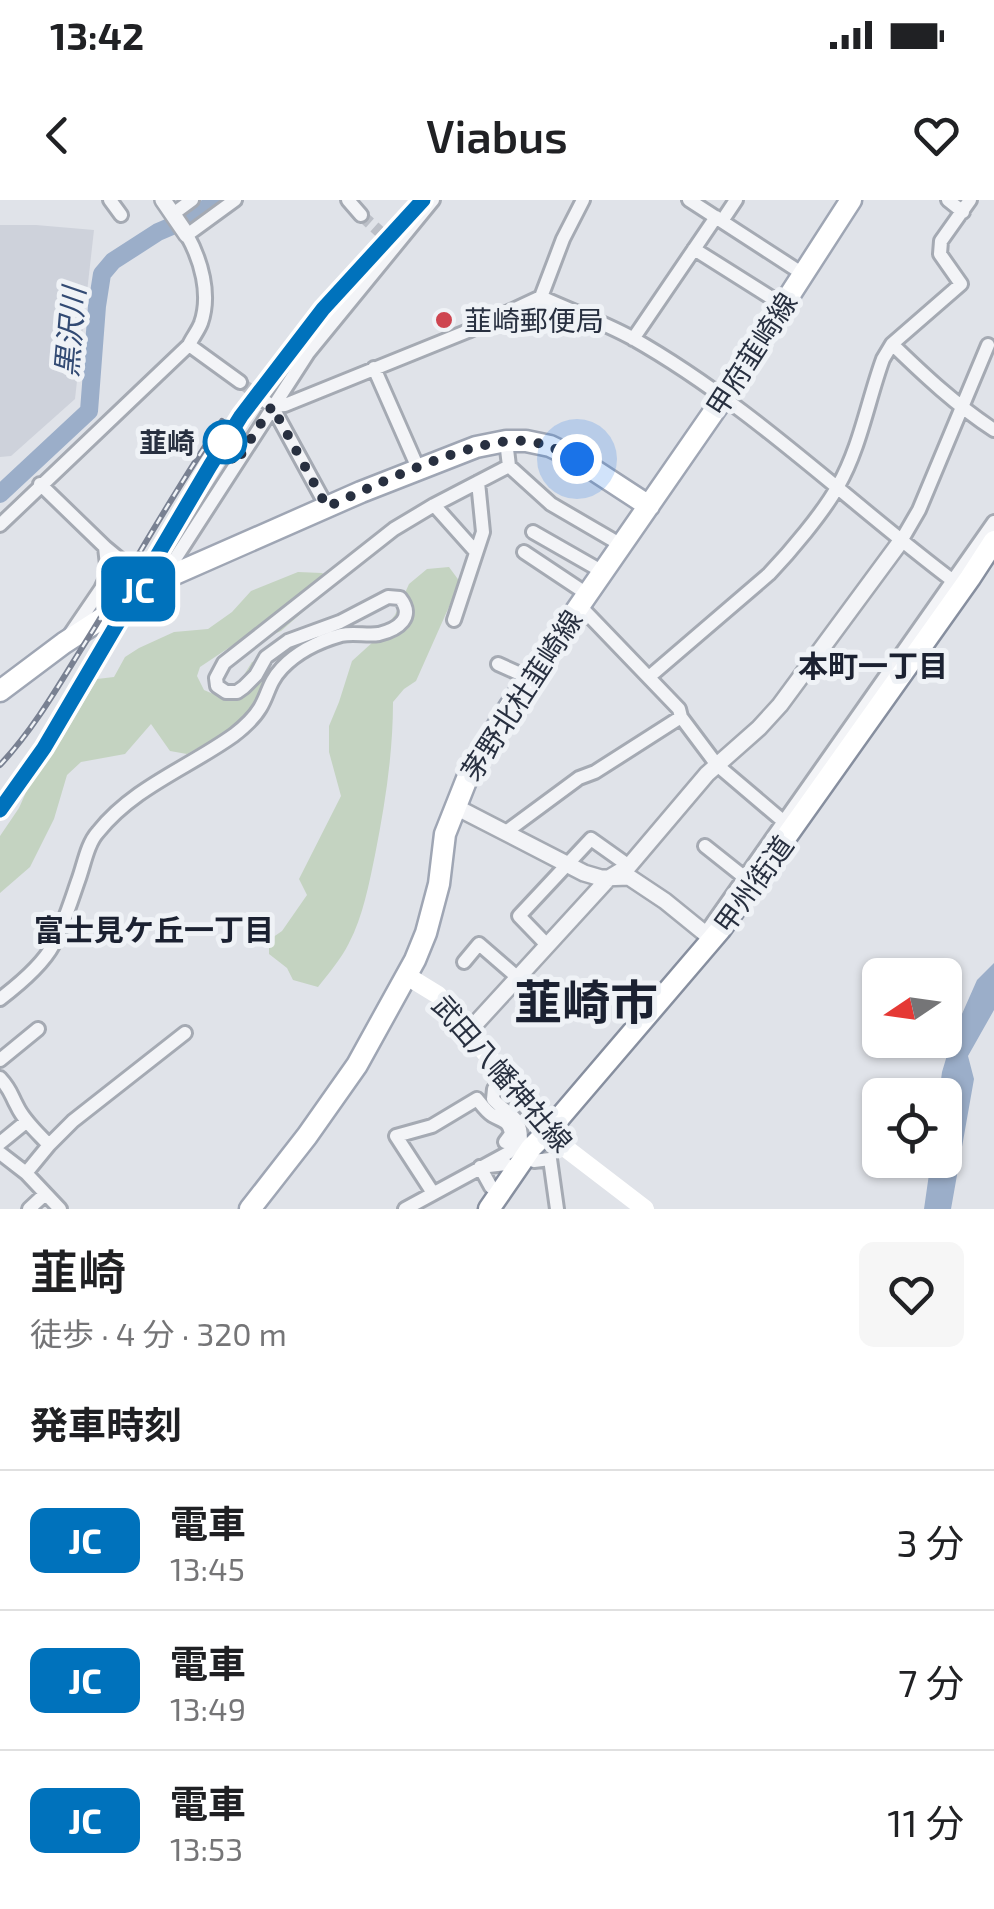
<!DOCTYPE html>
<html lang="ja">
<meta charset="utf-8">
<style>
body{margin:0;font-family:"Exo 2","Noto Sans JP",sans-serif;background:#f6f6f6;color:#202124;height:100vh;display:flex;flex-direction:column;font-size:38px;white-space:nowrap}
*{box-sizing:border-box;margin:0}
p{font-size:32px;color:#757577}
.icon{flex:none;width:55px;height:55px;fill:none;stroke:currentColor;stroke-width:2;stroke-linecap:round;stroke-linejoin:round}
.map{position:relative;height:1009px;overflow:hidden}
.sheet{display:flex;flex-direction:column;background:#fff;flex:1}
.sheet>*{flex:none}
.badge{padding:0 20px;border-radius:15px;font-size:35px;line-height:65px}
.needle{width:65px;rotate:257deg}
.tools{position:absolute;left:862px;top:758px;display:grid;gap:20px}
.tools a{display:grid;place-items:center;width:100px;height:100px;border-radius:15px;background:#fff;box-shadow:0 2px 8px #0004;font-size:50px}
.you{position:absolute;width:50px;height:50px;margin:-25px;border:8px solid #fff;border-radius:50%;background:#1a73e8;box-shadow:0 0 0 15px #1a73e833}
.map>.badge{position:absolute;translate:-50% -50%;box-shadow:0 0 0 5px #fff}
h2{padding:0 30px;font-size:38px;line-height:90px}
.round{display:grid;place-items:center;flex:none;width:105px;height:105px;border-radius:15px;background:#f6f6f6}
.summary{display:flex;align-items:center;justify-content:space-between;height:170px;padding:0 30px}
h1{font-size:48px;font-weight:600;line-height:75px}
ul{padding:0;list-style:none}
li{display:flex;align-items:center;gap:30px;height:140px;padding:0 30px;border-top:2px solid #e0e0e0}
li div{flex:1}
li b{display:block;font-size:38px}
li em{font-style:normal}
li .badge{min-width:110px;font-weight:700;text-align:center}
.status{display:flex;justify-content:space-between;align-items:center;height:70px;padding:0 50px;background:#fff;direction:ltr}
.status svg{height:28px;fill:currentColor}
header{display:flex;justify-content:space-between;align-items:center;height:130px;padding:0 30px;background:#fff;font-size:45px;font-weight:600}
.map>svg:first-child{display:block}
.built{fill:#ced2db}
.green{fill:#c4d3c1}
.water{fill:#9baec9}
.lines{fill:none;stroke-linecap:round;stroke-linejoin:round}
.river{stroke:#9baec9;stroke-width:18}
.minor-tunnel{stroke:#bbbfc7;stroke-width:12;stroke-dasharray:12 6;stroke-linecap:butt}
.minor-casing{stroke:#a5aab3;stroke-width:18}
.tertiary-casing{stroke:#a5aab3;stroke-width:20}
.primary-casing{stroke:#9fa6b4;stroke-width:25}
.trunk-casing{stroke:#878f9f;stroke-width:25}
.minor{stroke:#f3f4f7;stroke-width:12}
.tertiary{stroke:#f3f4f7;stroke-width:15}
.secondary{stroke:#fff;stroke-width:18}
.primary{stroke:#fff;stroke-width:20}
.trunk{stroke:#fff;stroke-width:20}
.rail-casing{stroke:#798192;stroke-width:6}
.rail{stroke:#eff2f6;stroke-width:2.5;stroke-dasharray:8;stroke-linecap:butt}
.line-casing{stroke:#fff;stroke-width:22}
.line{stroke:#0072bc;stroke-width:15}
.walk{stroke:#283040;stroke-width:10;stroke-dasharray:0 18}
.poi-dot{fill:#ce4550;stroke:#eff2f6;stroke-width:4}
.stop-dot{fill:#fff;stroke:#0072bc;stroke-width:5}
.labels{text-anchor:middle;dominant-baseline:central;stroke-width:10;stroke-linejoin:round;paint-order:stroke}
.poi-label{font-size:28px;fill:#283040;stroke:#eff2f6;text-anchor:start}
.street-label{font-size:28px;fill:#283040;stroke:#eff2f6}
.stop-label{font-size:28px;font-weight:bold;fill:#283040;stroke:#eff2f6;text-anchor:end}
.water-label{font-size:30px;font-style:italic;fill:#334b74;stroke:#eff2f6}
.neighbourhood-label{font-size:30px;font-weight:bold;fill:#1b2131;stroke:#eff2f6}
.town-label{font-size:48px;font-weight:bold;fill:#1b2131;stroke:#eff2f6}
</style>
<div class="status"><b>13:42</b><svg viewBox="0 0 49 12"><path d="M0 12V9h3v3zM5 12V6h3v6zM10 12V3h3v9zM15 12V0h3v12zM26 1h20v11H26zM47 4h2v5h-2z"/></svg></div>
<header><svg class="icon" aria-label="back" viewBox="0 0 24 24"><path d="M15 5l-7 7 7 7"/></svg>Viabus<svg class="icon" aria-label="heart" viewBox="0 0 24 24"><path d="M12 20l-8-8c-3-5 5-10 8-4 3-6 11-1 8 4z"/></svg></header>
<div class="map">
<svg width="994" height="1009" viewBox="0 0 994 1009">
<rect width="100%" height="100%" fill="#e0e3e9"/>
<path class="built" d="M0,25h36l58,5 -19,169 -64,57 -11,1z"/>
<path class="green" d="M449,367l11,15 -44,99 -12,8 -11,13c0,52 -8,102 -18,153 -6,29 -12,61 -26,88 -8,16 -20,30 -31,44l-25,-7 -6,-12 -18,-14v-14l13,-9 25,-36 -8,-16 42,-83 -12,-44v-26l10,-24 13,-41 22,-20 21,-26 14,-31 18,-15z
M298,372l24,1 14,10 -55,48 -24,10 -24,4 -33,22 -3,9 7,14 14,6 21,-13 13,-21 21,-6 -22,55 -26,22 -38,21 -17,-3 -19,-27 -26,30 -44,8 -14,13 -13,44 -24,48 -30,26v-57l19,-28 15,-34 28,-35 35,-60 17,-2 11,-20 14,-9 35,-16 34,-3 24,-17 19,-21z"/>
<path class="water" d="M994,763v47l-26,46 6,23 -23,130h-27l7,-49h14v-65h-6l3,-23 12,-40 23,-52z"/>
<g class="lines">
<path class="river" d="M0,294l89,-83 8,-105 5,-32 11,-13 45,-29 35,-15 25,-17"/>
<path class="minor-tunnel" d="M361,15l29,26
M240,182l21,16"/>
<g class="minor-casing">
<path id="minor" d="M110,0l11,15
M348,0l13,15
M689,0l114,74
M948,0l15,12
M173,14l19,-14
M722,21l14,-21
M694,49l89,56
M541,97c30,14 62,25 91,41 117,66 214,162 320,242
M633,139l83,-122
M892,144c33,32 64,61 102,86
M189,145l51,37
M374,168l44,100
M261,198l11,8 55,101
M272,206l13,-1 183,-74 73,-34 22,-58 20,-39
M509,266l42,38 72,42
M40,284l65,63 47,39
M434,305l42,47
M0,325l189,-180c3,-7 9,-14 12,-22 10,-29 0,-63 -14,-88l48,-35
M533,332l70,40
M901,341l18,-31 69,-165
M105,347l3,27 16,29
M524,352l63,42
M164,376l144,-223 125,-153
M579,405l100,104 2,8 36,48 66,56
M454,420l29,-88 -5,-50
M71,433l30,-44 7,-15
M498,464l31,14
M649,477l120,-103c21,-22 54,-61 69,-88 22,-38 30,-86 45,-127l9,-15 69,-60 -21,-30 1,-13 29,-41
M506,632l73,-54 16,-6 86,-55
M705,646l39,31
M705,734l289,-412
M547,745l-28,-29 72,-77 38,27
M464,762l15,-18 38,33
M0,799c17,-13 43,-35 53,-54 10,-18 18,-44 25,-64 6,-16 9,-37 20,-49 36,-45 90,-64 136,-97 9,-7 20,-17 26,-27 9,-15 8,-25 22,-40 16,-17 38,-27 59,-33 13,-3 26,1 38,-1 20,-5 36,-17 21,-36l-12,-1 -48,25 -52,19 -22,16 -10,18 -12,12 -7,5h-11l-9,-6 -1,-8 8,-15 170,-134 40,-24 75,-39 -3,-25
M0,860l38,-31
M0,878c11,12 10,15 17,28 7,15 21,27 32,39
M0,943l27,-22
M0,953l26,20 34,36
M534,961l16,-2 7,50
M26,973l23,-28 24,-24 112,-88
M491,987l-11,-20 26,-3
M433,993l-37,-57 36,-10 45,-27c5,6 9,12 15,16 10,6 17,5 19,19l-6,8
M29,1009l16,-15
M405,1009l103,-56 13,-13c0,-26 -13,-24 -28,-41l1,-10 10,-11"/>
</g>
<g class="tertiary-casing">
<path id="tertiary" d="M163,0l24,35
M454,606l130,67 17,5 28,-1 36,24 48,39
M468,832l141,-154 20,-12 78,-92 52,-46 21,-23 121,-164"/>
</g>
<g class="primary-casing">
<path id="primary" d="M0,491l64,-48 97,-63 200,-88 115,-45 30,-6h20l24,5 27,13 72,47
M250,1009l57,-73 50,-71 58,-105 11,-27 13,-49 6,-50 25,-63 40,-65 214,-309 127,-197"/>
</g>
<g class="trunk-casing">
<path id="trunk" d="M489,1009l42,-61 18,-18 171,-200 250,-352 24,-37"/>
</g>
<use href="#minor" class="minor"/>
<use href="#tertiary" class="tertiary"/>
<path class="secondary" d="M407,776l31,19 121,148 86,66"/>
<use href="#primary" class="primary"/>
<use href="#trunk" class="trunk"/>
<g class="rail-casing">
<path id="rail" d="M0,565c32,-34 56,-75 80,-114 48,-76 91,-156 142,-230
M0,610l44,-62 165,-282 32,-50 82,-107 100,-109"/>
</g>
<use href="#rail" class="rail"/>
</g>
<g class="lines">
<g class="line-casing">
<path id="line" d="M0,610l44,-62 166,-282 31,-50 82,-107 100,-109"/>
</g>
<use href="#line" class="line"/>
<path class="walk" d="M225,242l10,22 37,-58 55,101c49,-22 148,-71 199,-66 19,2 34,10 51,18"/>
</g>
<circle class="poi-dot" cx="444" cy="120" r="10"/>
<circle class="stop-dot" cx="225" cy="242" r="20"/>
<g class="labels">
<g class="poi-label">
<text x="464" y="120">韮崎郵便局</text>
</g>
<g class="street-label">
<text transform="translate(751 154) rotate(-57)">甲府韮崎線</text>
<text transform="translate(521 495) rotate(-57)">茅野北杜韮崎線</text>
<text transform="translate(753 684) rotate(-54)">甲州街道</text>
<text transform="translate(503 873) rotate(49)">武田八幡神社線</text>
</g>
<g class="stop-label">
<text x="195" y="242">韮崎</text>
</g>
<g class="water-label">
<text transform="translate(69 132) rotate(-85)">黒沢川</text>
</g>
<g class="neighbourhood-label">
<text x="873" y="465">本町一丁目</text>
<text x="154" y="729">富士見ケ丘一丁目</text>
</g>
<g class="town-label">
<text x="586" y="801">韮崎市</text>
</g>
</g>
</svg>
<div class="tools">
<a><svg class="needle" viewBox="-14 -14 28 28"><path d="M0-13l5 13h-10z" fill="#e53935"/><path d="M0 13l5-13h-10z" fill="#757577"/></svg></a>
<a><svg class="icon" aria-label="locate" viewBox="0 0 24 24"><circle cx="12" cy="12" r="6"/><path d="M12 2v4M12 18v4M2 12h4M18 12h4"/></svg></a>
</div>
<div class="you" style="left:577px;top:259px"></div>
<b class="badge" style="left:138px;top:389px;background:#0072bc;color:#fff">JC</b>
</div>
<section class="sheet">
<div class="summary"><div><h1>韮崎</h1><p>徒歩 · 4 分 · 320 m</p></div><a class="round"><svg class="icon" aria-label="heart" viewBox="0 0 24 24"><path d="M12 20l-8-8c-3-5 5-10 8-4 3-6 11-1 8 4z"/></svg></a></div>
<h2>発車時刻</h2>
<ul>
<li><span class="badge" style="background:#0072bc;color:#fff">JC</span><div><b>電車</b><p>13:45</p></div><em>3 分</em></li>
<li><span class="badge" style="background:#0072bc;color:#fff">JC</span><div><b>電車</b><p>13:49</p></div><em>7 分</em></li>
<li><span class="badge" style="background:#0072bc;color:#fff">JC</span><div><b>電車</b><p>13:53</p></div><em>11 分</em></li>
</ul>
</section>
